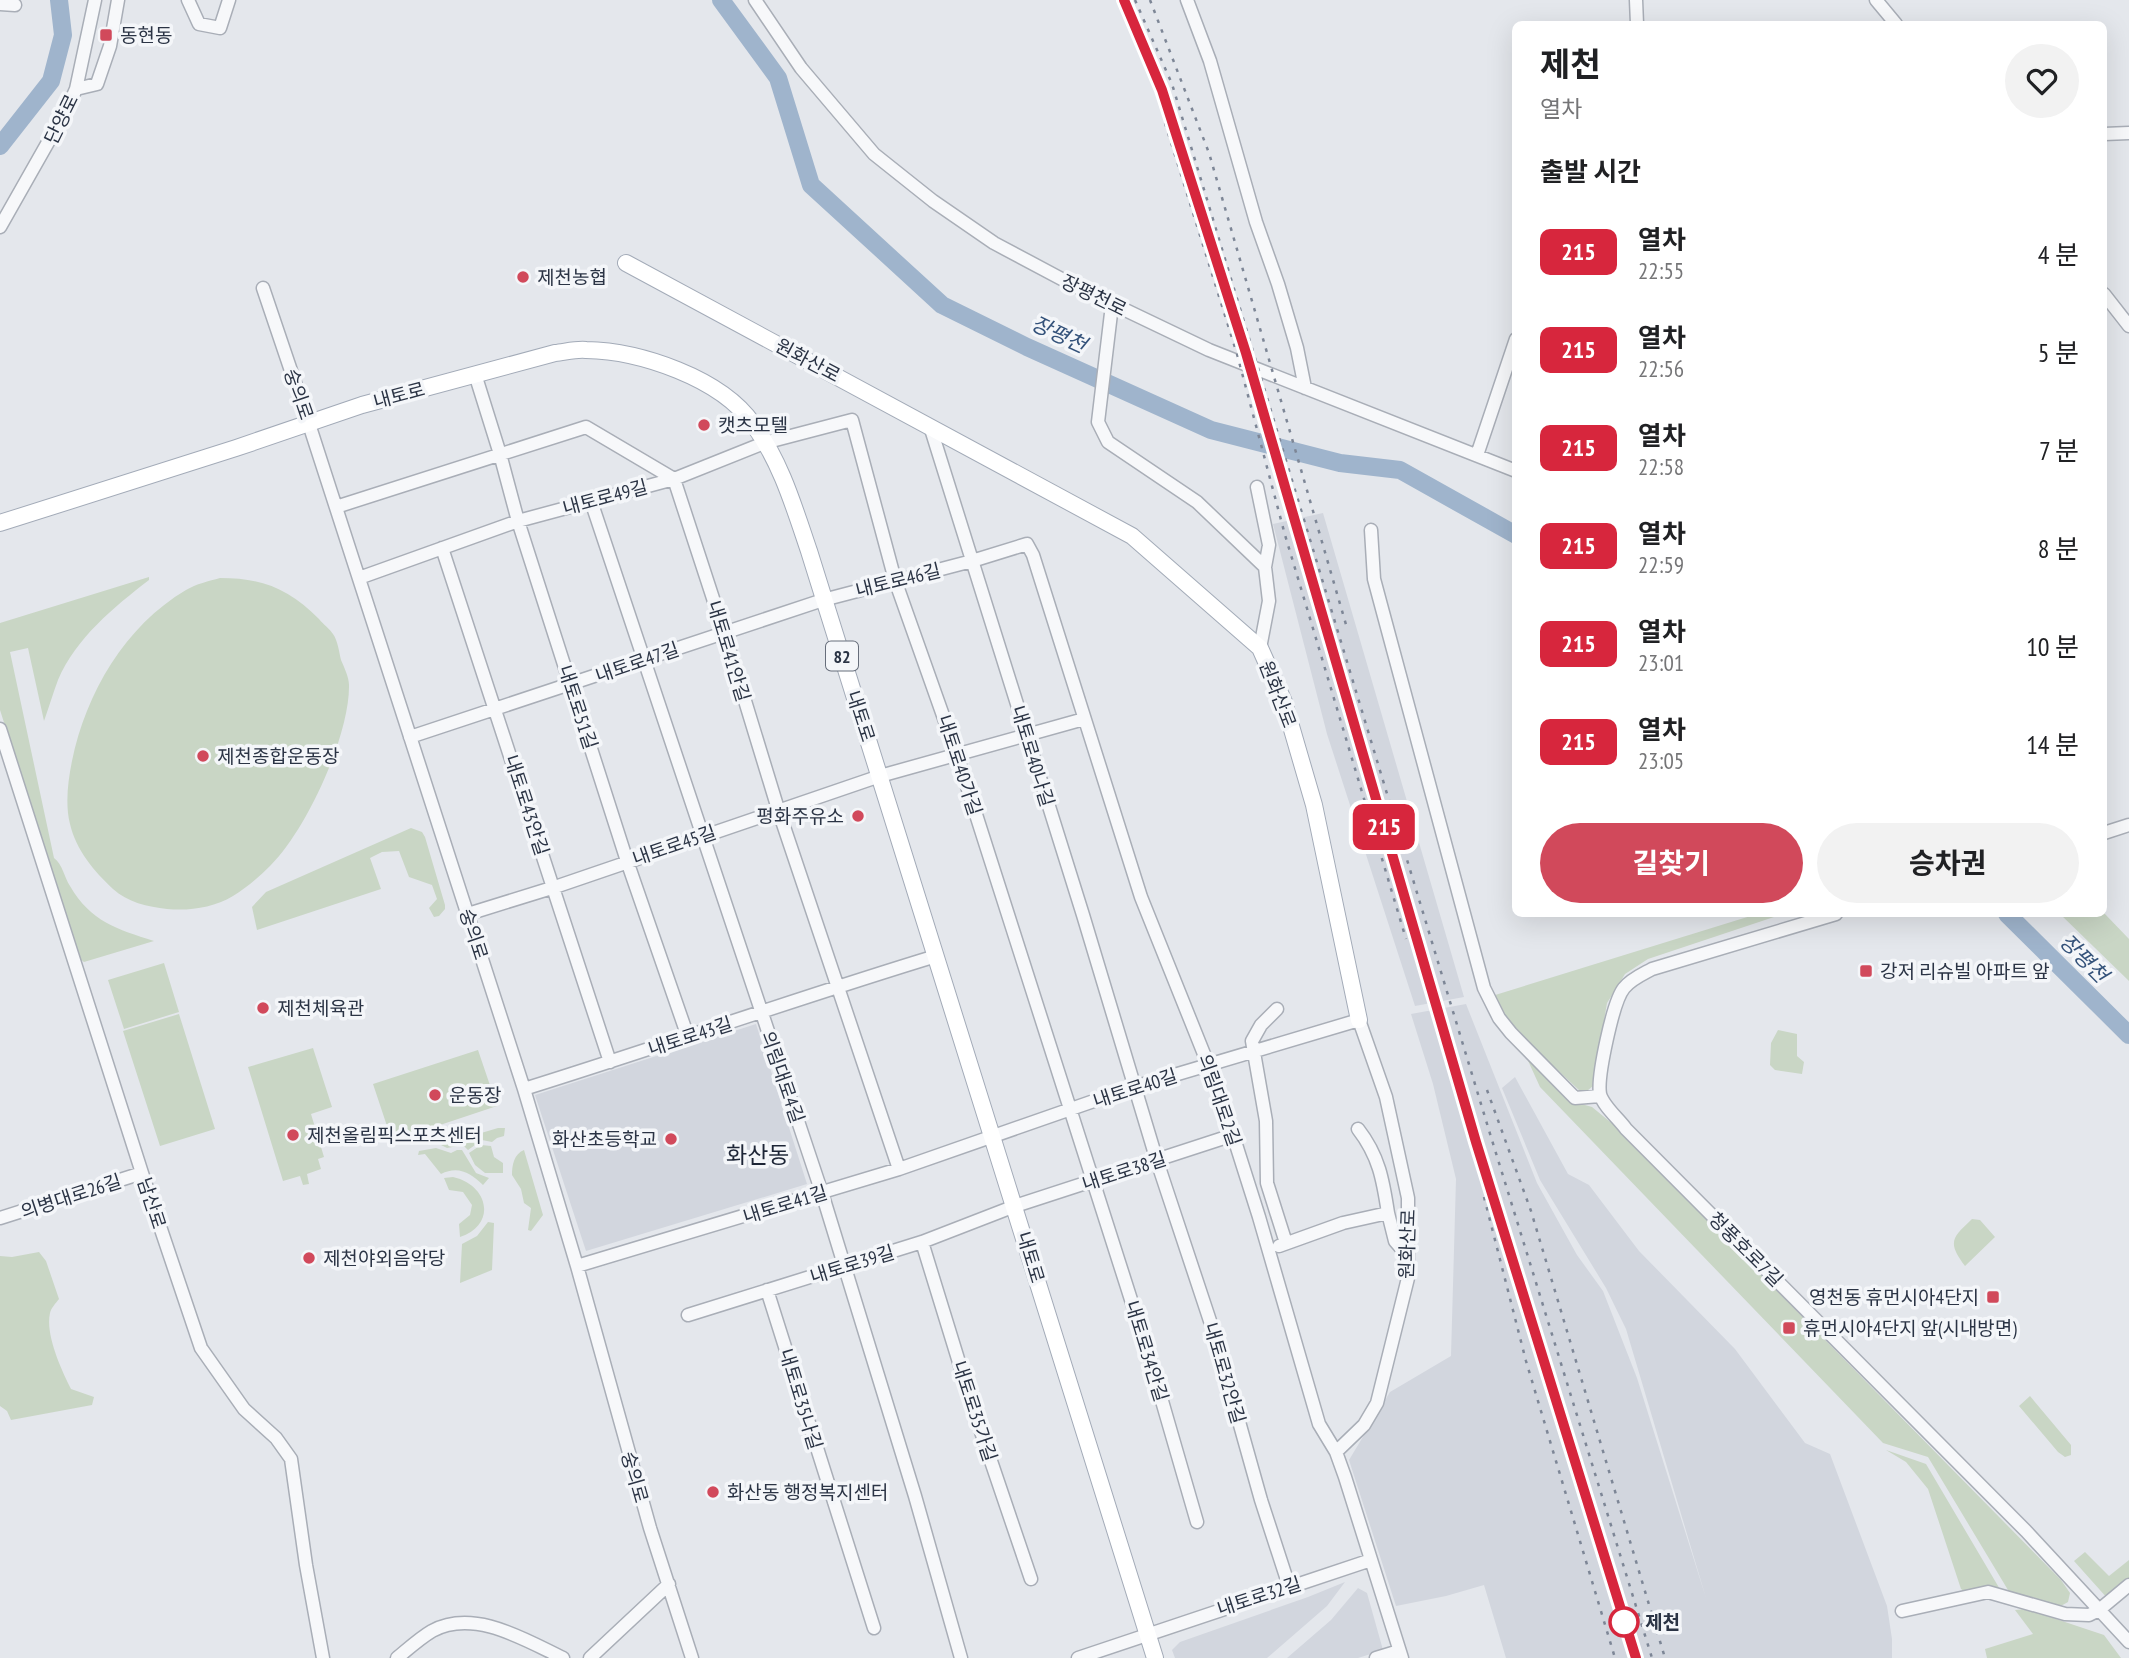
<!DOCTYPE html>
<html lang="ko">
<meta charset="utf-8">
<style>
body{margin:0;font-family:"PT Sans Narrow","Noto Sans KR",sans-serif;background:#f2f2f2;color:#202124;height:100vh;display:flex;flex-direction:column;font-size:26px;white-space:nowrap}
*{box-sizing:border-box;margin:0}
p{font-size:23px;color:#757577}
.icon{flex:none;width:38px;height:38px;fill:none;stroke:currentColor;stroke-width:2;stroke-linecap:round;stroke-linejoin:round}
.map{position:relative;flex:1;overflow:hidden}
.panel{position:absolute;left:1512px;top:21px;width:595px;height:896px;display:flex;flex-direction:column;background:#fff;border-radius:10px;box-shadow:0 7px 28px #0002}
.panel>*{flex:none}
.badge{padding:0 14px;border-radius:10px;font-size:24px;line-height:46px}
.map>.badge{position:absolute;translate:-50% -50%;box-shadow:0 0 0 4px #fff}
h2{padding:0 28px;font-size:26px;line-height:63px}
.round{display:grid;place-items:center;flex:none;width:74px;height:74px;border-radius:37px;background:#f2f2f2}
.overview{display:flex;align-items:center;justify-content:space-between;height:119px;padding:0 28px}
h1{font-size:33px;font-weight:700;line-height:52px}
.primary-button{display:flex;gap:14px;margin-top:auto;padding:14px 28px}
.primary-button a{flex:1;height:80px;border-radius:42px;background:#d1495b;color:#fff;font-size:28px;font-weight:700;line-height:80px;text-align:center}
.primary-button a+a{background:#f2f2f2;color:#202124}
ul{padding:0;list-style:none}
li{display:flex;align-items:center;gap:21px;height:98px;padding:0 28px}
li div{flex:1}
li b{display:block;font-size:26px}
li em{font-style:normal}
li .badge{min-width:77px;font-weight:700;text-align:center}
.map>svg:first-child{display:block}
.built{fill:#d2d6de}
.green{fill:#c9d6c5}
.lines{fill:none;stroke-linecap:round;stroke-linejoin:round}
.river{stroke:#9fb4cc;stroke-width:18}
.minor-casing{stroke:#a9aeb7;stroke-width:15}
.major-casing{stroke:#a3abb8;stroke-width:18}
.minor{stroke:#f7f8fa;stroke-width:12}
.major{stroke:#fff;stroke-width:16}
.rail{stroke:#7d8696;stroke-width:2.5;stroke-dasharray:3.5 7;stroke-linecap:butt}
.line-casing{stroke:#fff;stroke-width:16}
.line{stroke:#d7263d;stroke-width:10}
.poi-dot{fill:#d1495b;stroke:#f4f6f9;stroke-width:2.5}
.stop-dot{fill:#fff;stroke:#d7263d;stroke-width:3.5}
.labels{text-anchor:middle;dominant-baseline:central;stroke-width:7;stroke-linejoin:round;paint-order:stroke}
.shield{fill:#f4f6f9;stroke:#676e7b;stroke-width:2}
.shield-label{font-size:18px;font-weight:bold;fill:#2b3445}
.poi-label{font-size:19px;fill:#2b3445;stroke:#f4f6f9;text-anchor:start}
.street-label{font-size:19px;fill:#2b3445;stroke:#f4f6f9}
.stop-label{font-size:19px;font-weight:bold;fill:#2b3445;stroke:#f4f6f9;text-anchor:start}
.water-label{font-size:21px;font-style:italic;fill:#34527a;stroke:#f4f6f9}
.quarter-label{font-size:23px;fill:#1d2536;stroke:#f4f6f9}
</style>
<div class="map">
<svg width="2129" height="1658" viewBox="0 0 2129 1658">
<rect width="100%" height="100%" fill="#e4e7ec"/>
<path class="built" d="M1323,513l141,484 -49,9 -88,-272 -54,-210z
M1466,1004l71,179 40,72 26,36 34,87 69,220 -80,-269 -20,-41 -66,-108 -38,-92 13,-11 53,97 21,11 50,66 96,98 70,94 25,11 57,152 5,33v19h-386l-22,-73 -38,11 -50,10 -47,-146 41,-68 61,-36 5,-177 -23,-95 -22,-70z
M756,1024l51,160 -221,67 -51,-156z
M1345,1582l-18,24 -60,52h-92l-3,-8 8,-8 128,-45z
M1358,1588l9,5 16,57 -25,8h-71l44,-38z"/>
<path class="green" d="M149,577v3c-35,27 -73,58 -91,100 -5,13 -9,27 -14,41l-16,-73 -18,4 44,206c9,7 10,19 16,28 21,36 47,43 84,55l-70,21 -4,-3 -80,-249v-87z
M220,578c43,0 69,11 99,41 4,5 11,10 14,15 5,7 6,18 8,26 3,7 8,17 8,25 1,50 -43,146 -79,181 -11,11 -24,22 -37,30 -20,12 -44,15 -66,13 -19,-2 -40,-7 -54,-20 -19,-18 -37,-39 -43,-65 -5,-20 -2,-43 2,-63 14,-68 53,-135 114,-171 10,-6 23,-9 34,-12z
M411,828l11,4 3,5 20,68v4l-6,7 -5,1 -5,-9 8,-9 -5,-14 -23,-8 -10,-26 -17,1 -12,6 11,31 -124,41 -5,-23 14,-15z
M2104,913l25,26v42l-69,-67z
M1757,914h26l-135,45 -23,15 -18,29 -14,83 -6,5h-7l-74,-69 -14,-26z
M164,963l15,49 -55,17 -16,-49z
M179,1014l36,115 -55,17 -37,-115z
M1778,1030l19,4v22l7,6 -2,12 -27,-4 -5,-5 1,-22z
M313,1048l19,59 -21,7 13,43 -6,2 3,10 -14,5 2,10 -6,1 -3,-9 -17,5 -35,-114z
M478,1050l19,56 -105,35 -19,-57z
M1525,1054l53,49 14,4 22,18 447,455 9,13 -2,9 -9,5 -48,-12 -83,-138 -45,-14 -343,-356z
M498,1128h7l-1,8 -7,2 -5,4 -10,-2 -14,10 -5,-5 -16,3 -6,-3z
M481,1145l10,1 3,11 9,6v10h-18l-10,-8 -6,-12z
M436,1148l15,5 6,-3h5l14,23 13,5 -6,7c-12,-12 -25,-20 -42,-11l-16,-20 -7,1 1,-4z
M524,1150l19,65 -12,16 -3,-1 3,-22 -7,-5 -3,-14 -9,-14c0,-10 2,-21 12,-25z
M453,1177c36,8 44,48 7,60l-1,-13 11,-9 2,-10 -9,-13 -14,-2 -5,-12z
M1972,1219l8,1 15,17 -30,29c-18,-24 -13,-28 7,-47z
M488,1222l6,1 -2,47 -32,13 2,-39 15,-8z
M39,1252l7,9 13,38c-3,4 -8,9 -9,14 -5,22 12,58 21,76l23,8 -2,8 -81,15 -4,-9 -7,-5v-150l12,1z
M2030,1396l41,49v10l-6,2 -7,-5 -39,-46z
M1886,1450l40,14 75,127 -16,-3 -21,3 -3,-2 -33,-100 -22,-27z
M2085,1552l24,24 20,-16v22l-21,17 -34,-38z
M2026,1609l78,26 17,23h-134l-2,-9 48,-15 -18,-24z"/>
<g class="lines">
<path class="river" d="M721,0l57,78 33,107 131,120 85,42 184,83 129,33 60,7 116,65
M0,146l51,-65 12,-46 -4,-35
M2007,914l122,121"/>
<g class="minor-casing">
<path id="minor" d="M188,0l11,24 21,4 9,-28
M755,0l46,68 73,86 59,47 61,42 77,41 138,66 307,121
M1187,0l23,61 46,161 22,62 19,64 8,40
M1636,0l1,24
M1876,0l20,24
M0,4l15,1
M76,89l21,-5 13,-38 8,-46
M2104,134l25,-1
M0,227l68,-120 8,-18 19,-89
M263,288l46,136 215,665 53,177 73,262 42,130
M2104,294l25,32
M1112,305l-14,117 10,20 89,60 68,65 4,34 -9,47
M475,374l25,80 18,67 109,340 61,176
M930,426l153,489 74,246 58,175 46,164 28,86
M1477,455l39,-116
M1257,487l12,58 -4,22
M591,501l231,692 93,303 46,162
M336,507l250,-80 88,52 50,153 54,177 121,360
M1371,530l3,49 110,409 15,30 12,15 64,65 25,-2
M442,548l168,514
M359,578l159,-57 156,-42 90,-36 88,-23 43,160 62,175 192,601 48,166
M0,729l142,444 59,175 43,61 32,29 15,21 15,106 17,93
M410,737l413,-137 149,-39 55,-17 6,11 108,342 67,167 25,71 26,82 60,207 17,28 9,25 57,181
M2104,833l25,-8
M468,914l87,-27 325,-111 204,-57
M1836,914l-184,55c-9,5 -21,10 -28,19 -11,13 -27,89 -24,106 3,12 19,25 26,35l400,402 103,111
M1277,1009l-16,16 -9,16 14,80 1,62 19,60
M524,1089c138,-43 274,-91 412,-133
M1388,1213l7,28 13,15
M0,1218l142,-45
M922,1242l52,169 57,168
M1279,1246l64,-23 45,-10c-5,-33 -9,-57 -30,-84
M577,1266l322,-97 235,-82 225,-67 27,77 22,101v80l-31,125 -13,22 -28,27
M767,1290l107,338
M688,1315l234,-73 93,-36 218,-71
M1902,1611l86,-19 77,22 24,1 10,-5 30,-25
M397,1658c11,-9 23,-20 35,-27 42,-23 93,9 131,27
M590,1658l79,-74
M1078,1658l293,-98
M1376,1658l23,-7"/>
</g>
<g class="major-casing">
<path id="major" d="M626,263l506,273 128,112 24,54 30,103 45,215
M0,523l236,-75 126,-43 193,-52c10,-1 21,-4 31,-3 54,1 135,28 167,74 28,38 41,83 56,127l346,1107"/>
</g>
<use href="#minor" class="minor"/>
<use href="#major" class="major"/>
<path class="rail" d="M1124,0l38,90 14,44
M1135,0l37,84 319,1053 161,521
M1150,0l59,153 138,475
M1165,123l72,231 48,181 121,404
M1314,589l163,553 159,516
M1487,1090l44,121 134,447
M1484,1197l42,164 89,297"/>
</g>
<g class="lines">
<g class="line-casing">
<path id="line" d="M1124,0l38,90 84,263 230,789 160,516"/>
</g>
<use href="#line" class="line"/>
</g>
<g class="poi-dot">
<rect x="99" y="28" width="14" height="14" rx="3.5"/>
<circle cx="523" cy="277" r="7"/>
<circle cx="704" cy="425" r="7"/>
<circle cx="203" cy="756" r="7"/>
<circle cx="858" cy="816" r="7"/>
<rect x="1859" y="964" width="14" height="14" rx="3.5"/>
<circle cx="263" cy="1008" r="7"/>
<circle cx="435" cy="1095" r="7"/>
<circle cx="293" cy="1135" r="7"/>
<circle cx="671" cy="1139" r="7"/>
<circle cx="309" cy="1258" r="7"/>
<rect x="1986" y="1290" width="14" height="14" rx="3.5"/>
<rect x="1782" y="1321" width="14" height="14" rx="3.5"/>
<circle cx="713" cy="1492" r="7"/>
</g>
<circle class="stop-dot" cx="1624" cy="1622" r="14"/>
<g class="labels">
<rect class="shield" x="826" y="641.5" width="32" height="29" rx="5"/>
<g class="shield-label">
<text x="842" y="656">82</text>
</g>
<g class="poi-label">
<text x="120" y="35">동현동</text>
<text x="537" y="277">제천농협</text>
<text x="718" y="425">캣츠모텔</text>
<text x="217" y="756">제천종합운동장</text>
<text x="844" y="816" text-anchor="end">평화주유소</text>
<text x="1880" y="971">강저 리슈빌 아파트 앞</text>
<text x="277" y="1008">제천체육관</text>
<text x="449" y="1095">운동장</text>
<text x="307" y="1135">제천올림픽스포츠센터</text>
<text x="657" y="1139" text-anchor="end">화산초등학교</text>
<text x="323" y="1258">제천야외음악당</text>
<text x="1979" y="1297" text-anchor="end">영천동 휴먼시아4단지</text>
<text x="1803" y="1328">휴먼시아4단지 앞(시내방면)</text>
<text x="727" y="1492">화산동 행정복지센터</text>
</g>
<g class="street-label">
<text transform="translate(61 119) rotate(-64)">단양로</text>
<text transform="translate(1094 295) rotate(26)">장평천로</text>
<text transform="translate(808 360) rotate(28)">원화산로</text>
<text transform="translate(299 394) rotate(71)">숭의로</text>
<text transform="translate(399 395) rotate(-15)">내토로</text>
<text transform="translate(605 497) rotate(-15)">내토로49길</text>
<text transform="translate(898 580) rotate(-14)">내토로46길</text>
<text transform="translate(729 651) rotate(73)">내토로41안길</text>
<text transform="translate(637 662) rotate(-19)">내토로47길</text>
<text transform="translate(1278 694) rotate(69)">원화산로</text>
<text transform="translate(578 707) rotate(72)">내토로51길</text>
<text transform="translate(861 716) rotate(72)">내토로</text>
<text transform="translate(1033 756) rotate(73)">내토로40나길</text>
<text transform="translate(960 765) rotate(72)">내토로40가길</text>
<text transform="translate(527 805) rotate(72)">내토로43안길</text>
<text transform="translate(674 845) rotate(-19)">내토로45길</text>
<text transform="translate(474 934) rotate(72)">숭의로</text>
<text transform="translate(690 1036) rotate(-18)">내토로43길</text>
<text transform="translate(783 1077) rotate(71)">의림대로4길</text>
<text transform="translate(1135 1088) rotate(-18)">내토로40길</text>
<text transform="translate(1220 1100) rotate(71)">의림대로2길</text>
<text transform="translate(1124 1171) rotate(-18)">내토로38길</text>
<text transform="translate(71 1196) rotate(-18)">의병대로26길</text>
<text transform="translate(152 1203) rotate(72)">남산로</text>
<text transform="translate(785 1204) rotate(-17)">내토로41길</text>
<text transform="translate(1407 1244) rotate(-88)">원화산로</text>
<text transform="translate(1746 1249) rotate(45)">청풍호로7길</text>
<text transform="translate(1031 1257) rotate(73)">내토로</text>
<text transform="translate(852 1264) rotate(-17)">내토로39길</text>
<text transform="translate(1147 1351) rotate(73)">내토로34안길</text>
<text transform="translate(1225 1373) rotate(74)">내토로32안길</text>
<text transform="translate(801 1399) rotate(73)">내토로35나길</text>
<text transform="translate(975 1411) rotate(72)">내토로35가길</text>
<text transform="translate(635 1477) rotate(74)">숭의로</text>
<text transform="translate(1259 1596) rotate(-18)">내토로32길</text>
</g>
<g class="stop-label">
<text x="1645" y="1622">제천</text>
</g>
<g class="water-label">
<text transform="translate(1059 334) rotate(25)">장평천</text>
<text transform="translate(2084 958) rotate(45)">장평천</text>
</g>
<g class="quarter-label">
<text x="758" y="1154">화산동</text>
</g>
</g>
</svg>
<b class="badge" style="left:1384px;top:827px;background:#d7263d;color:#fff">215</b>
<section class="panel">
<div class="overview"><div><h1>제천</h1><p>열차</p></div><a class="round"><svg class="icon" aria-label="heart" viewBox="0 0 24 24"><path d="M12 20l-8-8c-3-5 5-10 8-4 3-6 11-1 8 4z"/></svg></a></div>
<h2>출발 시간</h2>
<ul>
<li><span class="badge" style="background:#d7263d;color:#fff">215</span><div><b>열차</b><p>22:55</p></div><em>4 분</em></li>
<li><span class="badge" style="background:#d7263d;color:#fff">215</span><div><b>열차</b><p>22:56</p></div><em>5 분</em></li>
<li><span class="badge" style="background:#d7263d;color:#fff">215</span><div><b>열차</b><p>22:58</p></div><em>7 분</em></li>
<li><span class="badge" style="background:#d7263d;color:#fff">215</span><div><b>열차</b><p>22:59</p></div><em>8 분</em></li>
<li><span class="badge" style="background:#d7263d;color:#fff">215</span><div><b>열차</b><p>23:01</p></div><em>10 분</em></li>
<li><span class="badge" style="background:#d7263d;color:#fff">215</span><div><b>열차</b><p>23:05</p></div><em>14 분</em></li>
</ul>
<div class="primary-button"><a>길찾기</a><a>승차권</a></div>
</section>
</div>
